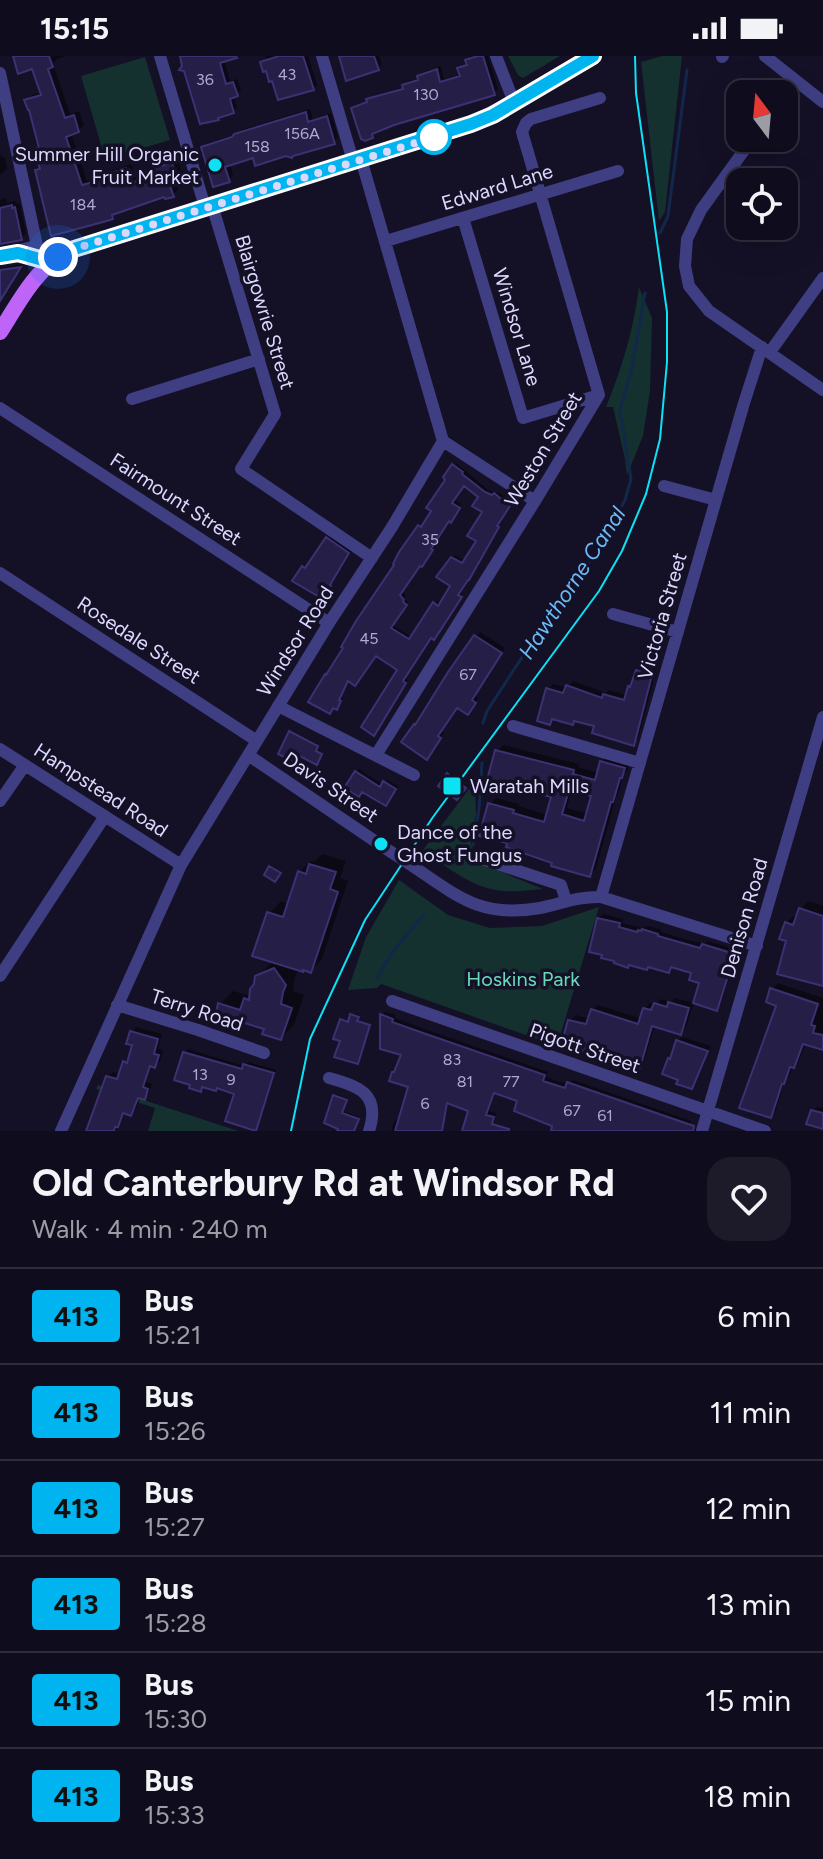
<!DOCTYPE html>
<meta charset="utf-8">
<style>
body{margin:0;font-family:Figtree,sans-serif;background:#1d1b2a;color:#f1f3f6;height:100vh;display:flex;flex-direction:column;font-size:30px;white-space:nowrap}
*{box-sizing:border-box;margin:0}
p{font-size:26px;color:#9b9ca4}
.icon{flex:none;width:44px;height:44px;fill:none;stroke:currentColor;stroke-width:2;stroke-linecap:round;stroke-linejoin:round}
.map{position:relative;height:1075px;overflow:hidden}
.sheet{display:flex;flex-direction:column;background:#0f0d1d;flex:1}
.sheet>*{flex:none}
.badge{padding:0 16px;border-radius:6px;font-size:28px;line-height:52px}
.needle{width:52px;rotate:344deg}
.buttons{position:absolute;left:726px;top:24px;display:grid;gap:16px}
.buttons a{display:grid;place-items:center;width:72px;height:72px;border-radius:16px;background:#0f0d1d;box-shadow:0 8px 32px #0002,0 0 0 2px #2f2d3b;font-size:40px}
.you{position:absolute;width:40px;height:40px;margin:-20px;border:6px solid #fff;border-radius:50%;background:#1a73e8;box-shadow:0 0 0 12px #1a73e833}
.map>.badge{position:absolute;translate:-50% -50%;box-shadow:0 0 0 4px #fff}
.round{display:grid;place-items:center;flex:none;width:84px;height:84px;border-radius:24px;background:#1d1b2a}
.headline{display:flex;align-items:center;justify-content:space-between;height:136px;padding:0 32px}
h1{font-size:38px;font-weight:700;line-height:60px}
ul{padding:0;list-style:none}
li{display:flex;align-items:center;gap:24px;height:96px;padding:0 32px;border-top:2px solid #2f2d3b}
li div{flex:1}
li b{display:block;font-size:30px}
li em{font-style:normal}
li .badge{min-width:88px;font-weight:700;text-align:center}
.status{display:flex;justify-content:space-between;align-items:center;height:56px;padding:0 40px;background:#0f0d1d;direction:ltr}
.status svg{height:22px;fill:currentColor}
.map>svg:first-child{display:block}
.green{fill:#14302f}
.shadow{fill:#0007;fill-rule:evenodd}
.lines{fill:none;stroke-linecap:round;stroke-linejoin:round}
.stream{stroke:#11284b;stroke-width:3}
.building{fill:#251e47;stroke:#3c3172;stroke-width:2;fill-rule:evenodd}
.minor{stroke:#3f3e83;stroke-width:12}
.major{stroke:#be64f8;stroke-width:16}
.tram{stroke:#0de2f4;stroke-width:2}
.minor-bridge{stroke:#3f3e83;stroke-width:12}
.line-casing{stroke:#fff;stroke-width:18}
.line{stroke:#00b5ef;stroke-width:12}
.walk{stroke:#dcd8fd;stroke-width:8;stroke-dasharray:0 14.4}
.stop-dot{fill:#fff;stroke:#00b5ef;stroke-width:4}
.poi-dot{fill:#0de2f4;stroke:#141127;stroke-width:3}
.labels{text-anchor:middle;dominant-baseline:central;stroke-width:7;stroke-linejoin:round;paint-order:stroke}
.number-label{font-size:16px;fill:#aeaad0}
.poi-label{font-size:20px;fill:#dcd8fd;stroke:#141127;text-anchor:start}
.street-label{font-size:20px;fill:#dcd8fd;stroke:#141127}
.park-label{font-size:20px;fill:#67dbbb;stroke:#141127}
.water-label{font-size:22px;font-style:italic;fill:#6bbaf8;stroke:#141127}
</style>
<div class="status"><b>15:15</b><svg viewBox="0 0 49 12"><path d="M0 12V9h3v3zM5 12V6h3v6zM10 12V3h3v9zM15 12V0h3v12zM26 1h20v11H26zM47 4h2v5h-2z"/></svg></div>
<div class="map">
<svg width="823" height="1075" viewBox="0 0 823 1075">
<rect width="100%" height="100%" fill="#141127"/>
<path class="green" d="M508,0h52l-37,22 -5,-3z
M662,0h20l-17,156 -6,9 -18,-159z
M145,1l25,83 -65,19 -24,-83z
M639,231l13,31 -2,73 -7,45 -16,39 -2,-16 -12,-52h-7c16,-39 28,-79 33,-120z
M475,725l1,33 -5,30 6,18 66,27c-13,1 -26,3 -39,2 -31,-2 -57,-24 -81,-41z
M399,824l49,35 42,13 52,-2 57,-19 -42,139 -176,-62 -4,4 -29,2 18,-53z
M98,1029l140,46h-90l7,-23 -59,-19z"/>
<path class="shadow" d="M14,0h51l-8,3 -4,5 17,50 9,-3 5,14 -6,6 -7,2 16,48 15,-4 5,-5 24,-8 5,15 18,-6 -1,-3 5,-5 19,-7 4,12 -7,6 4,14 -6,5h-7l-47,16 -6,6 -75,-46 4,-5 -5,-16 5,-5 -15,-44 6,-6 10,-3 -8,-25z
M182,0h53l-11,4 6,21 7,-2 4,11 -8,6 4,11 -4,4 -49,-48z
M265,0h43l9,29 -5,4 -50,-26 4,-5z
M342,0h37l3,8 -4,4z
M472,0h16l10,33 -4,4 -118,37v2l-4,4 -18,-28 4,-4 9,-3 6,-5 32,-9 3,-6 11,-3 4,-6 18,-6 3,13 17,-5 -1,-5 8,-6 -1,-3z
M310,53l3,10 18,-6 7,24 -4,5 -80,14 -24,7 3,13 -4,4 -26,-32 5,-5 29,-9 4,-4z
M0,97l1,4h4l2,12 -7,6z
M6,142l1,5 9,-2 1,3 3,-1 6,30 -5,5 -21,2v-40z
M23,208l-23,36v-32z
M456,407l32,27 8,3 2,-1 13,11 -13,20 2,1 -29,51 -12,16 4,3 -26,41 -6,1 -27,42 4,2 -32,50 24,-61 -24,-15 -27,25 -9,18 3,1 -4,7 -6,1 87,-179 3,-3 2,1zM464,428l16,13 4,14 -6,29 -13,21 -10,-6 -3,3 1,28 -11,18 -5,-3 -2,3 -22,34 -21,-13 16,-24 -4,-2 2,-3 -4,-5 18,-27 4,-2 10,-15 -2,-2 18,-26 4,-2 7,-13 -7,-4z
M334,476l21,14 -25,41 -7,8 -19,-27z
M480,576l25,16 -30,47 3,3 -7,10 -13,-2 -17,25 3,2 -14,20 20,-80z
M643,610l13,4 -18,69 -5,5 -37,-19 -20,-5 -3,3 -19,-5 -5,5 -1,-34 5,-5 14,4 6,-7 33,12 3,-3 18,5 11,-24z
M292,675l26,13 -2,5 6,3 -4,9 -27,-28z
M503,689l76,19 -1,3 21,6 3,-11 6,-7 22,7 -2,8 -4,4 -6,20 -2,3 -20,72 -7,6 -80,-33 -19,-38 6,-6 23,6 -1,2 30,9 5,-19 -56,-45zM572,733l21,6 -5,19 -21,-6z
M359,713l24,16 4,-5 11,6 -9,15 -27,-11 -6,-18z
M450,717l16,12 -10,12 -15,-12z
M322,798l24,7 -6,17 8,3 -26,78 -12,12 -11,-2 -4,8 -2,14 11,4 -10,30 -13,13 -15,-10 -39,-12 -4,3 -3,-15 13,-13 17,5 7,-19 13,-13 6,-3 -7,-48 12,-12 8,3 10,-32 12,-11 3,1z
M808,845l15,5v78l-35,-44 -2,-17 8,-7 4,1 3,-8z
M603,858l20,5 -1,4 20,5 6,-2 14,4 -1,2 23,7 21,5 3,-3 30,9 -17,54 -4,4 -24,-37 -19,-6 -5,6 -71,-52z
M778,927l45,15v50l-17,-5 -7,17 -6,6 -4,10 -4,4 -9,30 -6,6 8,-112 -6,-15z
M675,942l19,5 -8,24 -5,6 -26,-8 -11,36 -5,5 -69,-45 6,-6 14,4 2,-9 6,-5 44,14 2,-10 6,-6 5,2 6,-6 10,3z
M385,956l11,3 -1,3 35,13 118,41 -2,5 23,8 4,-5 118,41 -3,10h-128l-5,-6 -35,-25 -24,-8 -7,19 7,2 -2,10 -12,8h-18l7,-22 -22,-7 -7,29h-51l3,-9 3,-3 3,1 10,-35 -12,-17 5,-14 -21,-39z
M354,958l5,1 -1,5 12,4 -11,36 -17,-20v-20l1,-1 7,2z
M136,971l26,7 -4,15 5,1 -3,11 -5,5 -3,-1 -6,17 6,2 -3,9 -5,5 -3,-1 -5,12 -5,5 -6,-2 -9,19h-27l19,-54 5,-5 8,2 4,-12 6,-5 3,-13 -3,-12z
M682,981l29,9 -15,37 -4,4 -12,-9 -11,-19 5,-4 4,-14z
M188,993l56,17 4,-4 28,8 -18,55 -3,3 -19,-35 -18,-7 -15,1 -3,3 -15,-37z
M336,1038l11,5 -4,12 16,6 -5,14h-15l-5,-35z
M817,1051l6,1v19l-10,-16z"/>
<g class="lines">
<path class="stream" d="M660,177l8,-17 19,-146
M483,667l4,-12 67,-103 41,-53 30,-55 6,-21 -11,-69 12,-42 13,-75
M473,789l6,-36 3,-46
M377,922l15,-25 32,-39"/>
</g>
<path class="building" d="M13,0h36l4,11 -5,2 17,49 9,-3 5,17 -13,5 16,48 18,-5 -1,-3 27,-9 5,15 21,-7 -2,-6 22,-8 4,15 -8,3 6,17 -9,2 -1,-2 -52,18 1,4 -10,3 -52,14 -16,-66 5,-1 -6,-20 5,-1 -10,-38h-1l-4,-10 17,-5 -9,-26 -14,5z
M180,0h56l1,2 -17,5 6,21 7,-2 5,14 -8,3 4,14 -16,5 1,2 -19,4 -16,-53 -5,-1 3,-4z
M279,0h24l11,34 -36,10 -6,-19 -3,1 -3,-11 -3,1 -3,-10z
M339,0h35l5,14 -33,11z
M478,0h5l12,39 -101,30 -22,9 1,4 -8,3 -4,-2 -10,-31 16,-6 -1,-3 37,-10 -1,-4 16,-5 -1,-4 20,-7 3,13 20,-6 -3,-8 10,-3 -2,-5z
M306,56l2,10 19,-6 8,28 -42,12 -1,2 -6,-2 -31,10 -2,-8 -28,9 5,15 -17,5 -12,-40 31,-10 2,-3z
M12,149v3l3,-1 7,33 -22,4v-36z
M21,211l-21,34v-31z
M452,408l11,8 -1,2 23,18 7,3 2,-2 16,13 -13,20 2,1 -30,53h-1l-10,15 4,2 -28,43 -3,-2 -28,43 3,2 -32,53 -13,-9 36,-57 -21,-14 -21,30 -7,-5 -9,19 2,1 -4,9 -4,-2 -3,6 -22,-12 17,-28 1,1 17,-27 -2,-1 15,-26 38,-56 -1,-1 6,-12 19,-27 3,2 10,-16 -5,-3 19,-28 -2,-3zM464,430l14,11 -6,9 10,6 -15,24 9,5 -14,22 -11,-6 -15,20 14,9 -12,20 -5,-4 -24,37 -18,-11 16,-23 -4,-3 1,-2 -4,-5 20,-29 2,1 11,-17 -2,-1 18,-28 2,2 9,-15 -8,-5z
M326,481l23,16 -19,32 1,1 -7,11 -3,1 -29,-17 10,-15 3,2z
M474,579l28,18 -30,47 4,3 -8,12 -11,-7 -19,28 3,2 -14,22 -26,-18 13,-18 1,1 33,-53z
M636,614l16,5 -18,71 -42,-13 2,-7 -20,-5 -1,4 -21,-6 -2,6 -13,-4 9,-33 17,5 3,-8 36,13 1,-4 21,6 4,-14 2,1z
M289,675l29,15 -2,5 6,3 -5,11 -21,-11 -4,7 -14,-7z
M495,694l79,20 -1,4 22,6 5,-19 25,7 -3,10h-2l-7,24h-2l-21,75 -39,-11 1,-3 -46,-16 1,-4 -28,-7 9,-33 26,7 -1,3 31,9 7,-25 -64,-17zM569,734l22,6 -7,25 -22,-7z
M355,715l25,16 3,-6 13,8 -10,17 -24,-14 -3,5 -15,-9z
M447,717l19,15 -9,12 -19,-14z
M309,808l27,8 -6,17 8,3 -27,81 -8,-3v2l-51,-16 15,-44 16,5 15,-46 8,3z
M269,810l12,7 -6,9 -11,-7z
M799,852l24,8v70l-46,-12 9,-33 -7,-2 6,-17 8,3z
M597,862l23,5 -1,4 18,5 1,-2 3,1 1,-2 16,5v2l42,12 2,-4 33,10 -18,57 -24,-8 6,-20 -10,-3 2,-7 -20,-6 -2,6 -21,-6 -1,3 -18,-5 -1,3 -14,-5v-2l-13,-3 1,-3 -13,-3z
M274,912l12,17 -3,7 -2,12 11,4 -11,32 -19,-6 2,-5 -39,-12 -1,4 -9,-3 3,-15 22,7 4,-12 5,2 1,-11 4,-5 1,-8z
M770,932l48,16 -7,21 4,1 -2,7 10,2v15l-20,-6 -9,24 -4,-1 -6,17h-2l-11,34 -32,-10 37,-102 -10,-4z
M668,946l21,6 -8,27 -29,-9 -12,42 -79,-23 7,-25 18,4 5,-15 47,15 5,-16 8,2 3,-7 13,4z
M350,958l9,3 -2,4 13,4 -12,39 -24,-7 6,-16 -7,-2 7,-20 8,3z
M380,958l13,5 -1,3 34,12 119,41 -2,6 22,7 2,-6 17,6 110,38 -1,5h-142l1,-5 -38,-15 3,-10 -23,-8 -8,22 8,2 -2,7 17,5v2h-47l6,-20 -21,-8 -5,28h-47l13,-44 -19,-6 3,-9h2l7,-17 -21,-6z
M130,975l28,8 -4,15 5,1 -4,13 -5,-2 -7,21 5,2 -3,11 -7,-2 -7,18 -8,-3 -5,14h-3l-1,4h-28l20,-55 11,3 6,-18 4,2 5,-18 -6,-1z
M676,984l32,11 -16,38 -16,-5 2,-4 -16,-6 6,-16 2,1z
M183,996l59,17 1,-5 31,9 -18,58 -31,-10 9,-27 -17,-6 -1,3 -14,-4 -1,5 -12,-4 1,-3 -16,-5z
M333,1039l14,5 -5,13 17,6 -5,12h-17l1,-2 -14,-6z
M811,1054l12,3v16l-17,-5z"/>
<g class="lines">
<path class="minor" d="M160,0l45,151
M322,0l31,105
M496,0l14,36 5,10
M765,0l58,46
M722,1l1,-1
M0,17l37,173 13,16
M784,39l11,-15
M753,82l-52,72 -14,29 -2,27 4,20 20,25 114,79
M212,149l63,209 -34,55 131,89
M463,162l60,200 76,-23
M386,185l232,-70
M0,200c14,-3 24,-8 37,-10
M770,296l53,-74
M132,343l127,-40
M0,352l329,215
M443,385l92,60
M664,430l52,14
M0,517l257,168
M613,558l65,18
M278,650l136,69
M513,670l127,37
M0,693l181,116
M248,699l143,97
M376,699l159,-254 64,-106 -77,-263 4,-9 5,-4 69,-21
M0,745l25,-36
M476,801l85,28 5,16
M408,807c47,31 71,56 132,45 20,-4 40,-12 61,-11l156,49
M601,841l143,-494 18,-56
M0,920l105,-160
M392,945l373,130
M117,949l81,25 66,23
M329,1022c30,8 52,16 40,53
M61,1075l120,-266 148,-242 63,-96 51,-86 -82,-282
M702,1075l121,-414"/>
<path class="major" d="M0,276c19,-30 35,-62 66,-80l405,-128c43,-18 81,-47 122,-68"/>
<path class="tram" d="M291,1075l19,-92 55,-119 68,-103 166,-226 23,-40 24,-57 14,-55 7,-77v-50l-31,-219 -1,-37"/>
<path class="minor-bridge" d="M391,796l17,11"/>
</g>
<g class="lines">
<g class="line-casing">
<path id="line" d="M0,200l18,-3 32,9 24,-13 397,-125 22,-9 100,-59"/>
</g>
<use href="#line" class="line"/>
<path class="walk" d="M58,201l16,-8 370,-115 -10,3"/>
</g>
<circle class="stop-dot" cx="434" cy="81" r="16"/>
<g class="poi-dot">
<circle cx="215" cy="109" r="8"/>
<rect x="442" y="720" width="20" height="20" rx="4"/>
<circle cx="381" cy="788" r="8"/>
</g>
<g class="labels">
<g class="number-label">
<text x="287" y="18">43</text>
<text x="205" y="23">36</text>
<text x="426" y="38">130</text>
<text x="302" y="77">156A</text>
<text x="257" y="90">158</text>
<text x="83" y="148">184</text>
<text x="430" y="483">35</text>
<text x="369" y="582">45</text>
<text x="468" y="618">67</text>
<text x="452" y="1003">83</text>
<text x="200" y="1018">13</text>
<text x="231" y="1023">9</text>
<text x="465" y="1025">81</text>
<text x="511" y="1025">77</text>
<text x="425" y="1047">6</text>
<text x="572" y="1054">67</text>
<text x="605" y="1059">61</text>
</g>
<g class="poi-label">
<text x="199" y="98" text-anchor="end">Summer Hill Organic<tspan x="199" dy="23">Fruit Market</tspan></text>
<text x="470" y="730">Waratah Mills</text>
<text x="397" y="776">Dance of the<tspan x="397" dy="23">Ghost Fungus</tspan></text>
</g>
<g class="street-label">
<text transform="translate(497 131) rotate(-17)">Edward Lane</text>
<text transform="translate(265 256) rotate(73)">Blairgowrie Street</text>
<text transform="translate(517 271) rotate(73)">Windsor Lane</text>
<text transform="translate(543 393) rotate(-59)">Weston Street</text>
<text transform="translate(176 443) rotate(33)">Fairmount Street</text>
<text transform="translate(662 560) rotate(-74)">Victoria Street</text>
<text transform="translate(139 584) rotate(33)">Rosedale Street</text>
<text transform="translate(295 585) rotate(-58)">Windsor Road</text>
<text transform="translate(331 731) rotate(34)">Davis Street</text>
<text transform="translate(101 734) rotate(33)">Hampstead Road</text>
<text transform="translate(744 862) rotate(-74)">Denison Road</text>
<text transform="translate(197 954) rotate(18)">Terry Road</text>
<text transform="translate(585 992) rotate(19)">Pigott Street</text>
</g>
<g class="park-label">
<text x="523" y="923">Hoskins Park</text>
</g>
<g class="water-label">
<text transform="translate(572 527) rotate(-57)">Hawthorne Canal</text>
</g>
</g>
</svg>
<div class="buttons">
<a><svg class="needle" viewBox="-14 -14 28 28"><path d="M0-13l5 13h-10z" fill="#e53935"/><path d="M0 13l5-13h-10z" fill="#9b9ca4"/></svg></a>
<a><svg class="icon" aria-label="locate" viewBox="0 0 24 24"><circle cx="12" cy="12" r="6"/><path d="M12 2v4M12 18v4M2 12h4M18 12h4"/></svg></a>
</div>
<div class="you" style="left:58px;top:201px"></div>
</div>
<section class="sheet">
<div class="headline"><div><h1>Old Canterbury Rd at Windsor Rd</h1><p>Walk · 4 min · 240 m</p></div><a class="round"><svg class="icon" aria-label="heart" viewBox="0 0 24 24"><path d="M12 20l-8-8c-3-5 5-10 8-4 3-6 11-1 8 4z"/></svg></a></div>
<ul>
<li><span class="badge" style="background:#00b5ef;color:#111">413</span><div><b>Bus</b><p>15:21</p></div><em>6 min</em></li>
<li><span class="badge" style="background:#00b5ef;color:#111">413</span><div><b>Bus</b><p>15:26</p></div><em>11 min</em></li>
<li><span class="badge" style="background:#00b5ef;color:#111">413</span><div><b>Bus</b><p>15:27</p></div><em>12 min</em></li>
<li><span class="badge" style="background:#00b5ef;color:#111">413</span><div><b>Bus</b><p>15:28</p></div><em>13 min</em></li>
<li><span class="badge" style="background:#00b5ef;color:#111">413</span><div><b>Bus</b><p>15:30</p></div><em>15 min</em></li>
<li><span class="badge" style="background:#00b5ef;color:#111">413</span><div><b>Bus</b><p>15:33</p></div><em>18 min</em></li>
</ul>
</section>
